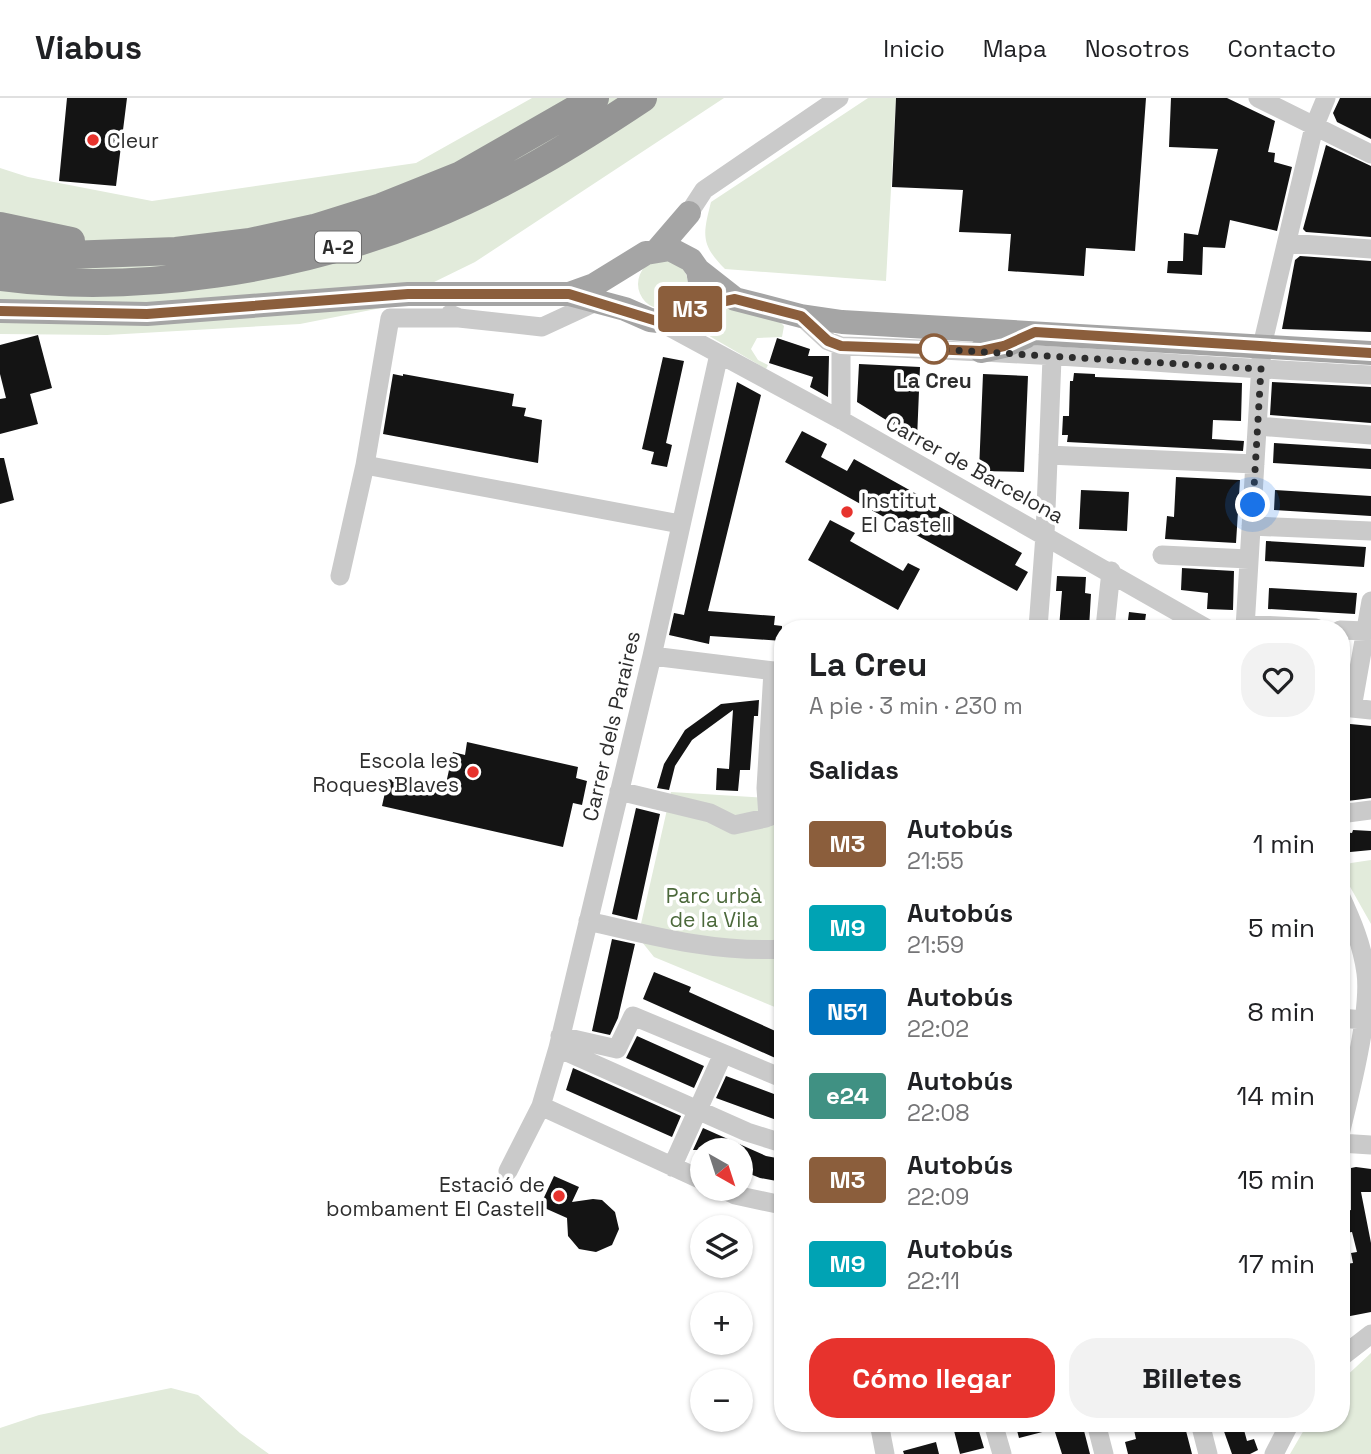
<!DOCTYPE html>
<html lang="es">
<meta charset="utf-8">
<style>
body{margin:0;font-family:"Space Grotesk",sans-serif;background:#f2f2f2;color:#202124;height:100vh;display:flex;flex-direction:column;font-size:26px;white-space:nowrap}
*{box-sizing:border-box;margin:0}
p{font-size:23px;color:#757577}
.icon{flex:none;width:38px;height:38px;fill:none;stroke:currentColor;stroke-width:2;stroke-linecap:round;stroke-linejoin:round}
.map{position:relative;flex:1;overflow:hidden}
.sheet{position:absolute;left:774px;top:522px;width:576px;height:812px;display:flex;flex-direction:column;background:#fff;border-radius:28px;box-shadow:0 2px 5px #0004}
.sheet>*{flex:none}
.badge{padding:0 14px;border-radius:5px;font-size:24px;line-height:46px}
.needle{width:46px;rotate:141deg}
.controls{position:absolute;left:690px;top:1040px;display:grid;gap:14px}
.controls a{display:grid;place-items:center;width:63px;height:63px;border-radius:50%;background:#fff;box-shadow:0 2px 5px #0004;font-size:35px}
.you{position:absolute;width:35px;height:35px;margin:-18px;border:5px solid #fff;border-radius:50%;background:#1a73e8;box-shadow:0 0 0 10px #1a73e833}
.map>.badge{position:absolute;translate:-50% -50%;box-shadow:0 0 0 4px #fff}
h2{padding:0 35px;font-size:26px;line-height:63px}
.round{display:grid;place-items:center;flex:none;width:74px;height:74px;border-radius:28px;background:#f2f2f2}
.head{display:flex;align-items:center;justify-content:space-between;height:119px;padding:0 35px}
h1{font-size:33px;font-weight:700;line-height:52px}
.primary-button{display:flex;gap:14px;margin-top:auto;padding:14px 35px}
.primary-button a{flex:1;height:80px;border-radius:28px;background:#e7332d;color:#fff;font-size:28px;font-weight:700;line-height:80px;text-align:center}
.primary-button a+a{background:#f2f2f2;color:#202124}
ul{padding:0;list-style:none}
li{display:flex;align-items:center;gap:21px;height:84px;padding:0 35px}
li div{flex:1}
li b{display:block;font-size:26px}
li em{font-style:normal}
li .badge{min-width:77px;font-weight:700;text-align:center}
header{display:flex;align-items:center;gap:42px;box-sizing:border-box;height:98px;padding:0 35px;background:#fff;border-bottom:2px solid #e0e0e0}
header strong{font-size:33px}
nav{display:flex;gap:38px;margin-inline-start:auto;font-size:24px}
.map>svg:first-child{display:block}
.green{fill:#e2ebdb}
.building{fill:#141414}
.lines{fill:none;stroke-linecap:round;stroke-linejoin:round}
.minor{stroke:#cacaca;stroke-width:19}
.major{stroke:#a5a5a5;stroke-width:24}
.highway{stroke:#949494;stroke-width:28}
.line-casing{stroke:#fff;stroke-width:16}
.line{stroke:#8b5e3c;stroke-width:10}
.walk{stroke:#2d2d2d;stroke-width:7;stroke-dasharray:0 12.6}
.poi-dot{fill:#e7332d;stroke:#fff;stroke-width:2.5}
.stop-dot{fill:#fff;stroke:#8b5e3c;stroke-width:3.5}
.labels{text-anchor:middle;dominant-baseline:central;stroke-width:7;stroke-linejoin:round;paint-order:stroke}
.shield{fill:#fff;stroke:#6c6c6c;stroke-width:2}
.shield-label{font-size:19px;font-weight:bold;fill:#2d2d2d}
.poi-label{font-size:21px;fill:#2d2d2d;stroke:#fff;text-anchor:start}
.stop-label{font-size:21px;font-weight:bold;fill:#2d2d2d;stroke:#fff}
.street-label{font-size:21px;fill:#2d2d2d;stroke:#fff}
.park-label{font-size:21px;fill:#4c693b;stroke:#fff}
</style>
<header>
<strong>Viabus</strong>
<nav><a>Inicio</a><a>Mapa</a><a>Nosotros</a><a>Contacto</a></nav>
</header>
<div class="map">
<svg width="1371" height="1356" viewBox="0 0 1371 1356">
<rect width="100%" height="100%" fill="#fff"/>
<path class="green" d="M532,0h192l-249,164 -94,46 -81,16 -193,11 -107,-1v-166l28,9 124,24 264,-38z
M868,0h28l-10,183 -161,-12c-25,-25 -22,-35 -14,-67z
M638 186a25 25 0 1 1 50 0a25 25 0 1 1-50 0Z
M721,209c20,1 50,3 63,19l-2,11 -25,1 -6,11 7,11 10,5 -2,4 -67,-39 -1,-7 6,-9z
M671,694l111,7v211l-128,-53 -16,-20z
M1371,762v64l-31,-55 11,-6z
M1371,1255v101h-81l18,-31h32l1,-42z
M171,1290l27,7 42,38 29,21h-269v-26l39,-13z"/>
<path class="building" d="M67,0h60l-11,88 -57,-5z
M896,0h250l-11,153 -49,-3 -2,28 -76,-5 3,-37 -52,-2 4,-42 -71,-3z
M1171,0h56l48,23 -7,31 7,1 -1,9 18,5 -15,64 -47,-11 -5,28 -22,-1 -1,28 -35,-2 1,-12h15l1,-28 14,2 20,-86 -49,-2z
M1340,0h31v41l-34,-17 -4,-9z
M1326,47l45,21v71l-65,-5 -3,-3z
M1300,158l71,5v71l-89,-3 13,-69z
M38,237l14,53 -22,6 8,30 -38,10v-35l6,-1 -6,-24v-29z
M777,240l33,11 -2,7h21l-1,41 -18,-10 3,-10 -44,-14z
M663,259l21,4 -18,82 6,2 -5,22 -16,-3 3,-12 -12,-3z
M859,266l61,3 -3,72 -60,-37z
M1074,275l21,1v3l147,6 -1,38 -28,-1 -1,19 32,2 -1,10 -176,-9 1,-7h-6l1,-19h6l1,-35h3z
M393,276l10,2v-2l111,20 -2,12 14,2 -2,8 18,4 -4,43 -155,-29z
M983,276l45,2 -4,96 -45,-1z
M737,284l24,13 -53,216 67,5 -1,9 8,1v15l-72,-5 -1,8 -40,-9 5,-22 10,2z
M1272,284l99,5v36l-101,-8z
M802,333l25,13 -6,13 26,14 7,-12 168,94 -7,12 13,7 -11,19 -232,-129z
M1274,345l97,6v20l-98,-6z
M0,360h4l10,42 -14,4z
M1176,379l64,3 -4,63 -71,-4 2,-23 7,1z
M1081,392l48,2 -2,39 -48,-2z
M1275,392l96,6v20l-97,-6z
M830,422l25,13 -5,8 53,30 5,-8 12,6 -22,41 -90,-50z
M1266,443l100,6 -2,20 -99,-6z
M1182,470l52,3 -1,39 -26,-1 1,-16 -27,-3z
M1057,478l29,1 -1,16 6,1 -2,34h-30l3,-37h-6z
M1269,490l88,5 -2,21 -87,-5z
M1129,514l17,2 -2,14h-17z
M759,602l-1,16h-4l-4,54h-10l-2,21 -22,-1 1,-22 12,1 4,-59 -41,30 -17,26 -6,24 -12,-2 7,-24 21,-34 36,-26z
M1340,625l31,3v72l-31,4z
M467,644l111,25 -2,11 11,3 -5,24 -9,-2 -10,44 -181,-41 6,-27 51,11v-4l6,2 8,-36 12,3z
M636,710l24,6 -23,106 -25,-6z
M1353,732l18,1v19l-31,3v-16l3,-5 9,1z
M612,841l23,5 -17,74 -8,17 -18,-4z
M654,874l37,15 -2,5 93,42v27l-139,-62z
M637,938l67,30 -10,22 -68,-30z
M573,970l108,48 -9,21 -106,-47z
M726,978l56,21v25l-66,-24z
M703,1030l63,28 16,3v23l-22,-4 -20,-8v-20h-47z
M1356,1069l15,2v23h-10l10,51v69l-31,6v-43l8,-2 -2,-9 7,-1 -2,-10 6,-1 -5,-20 -7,1 -4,-21 10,-2v-42z
M554,1078l25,11 -7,15 21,-3 9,1 13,12 4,17 -7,16 -16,7 -17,-3 -11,-13 -1,-18 -27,-12z
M952,1325h16l2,8 8,-3 6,20 -24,6z
M1015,1325h67l8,31h-28l-8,-25 -35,9z
M1159,1325h13l2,7 11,-3 7,27h-64l-3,-12 11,-3 -2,-9z
M1221,1325h34v4l-11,3 3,11 7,-2 4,11 -8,4h-18z
M936,1344l3,12h-35l-1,-3z"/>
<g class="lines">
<path class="minor" d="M1258,0l113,56
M689,115l15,-23 135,-92
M1287,145l84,6
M450,216l9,4 83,9 54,-25
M801,218l27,25 13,5c177,5 353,20 530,29
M459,220h-69l-25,147 315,59
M660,224l181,98 365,208
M841,322v-74
M1258,328l113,9
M1048,357l207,9
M1251,428l120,5
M1162,457l87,4
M340,478l25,-111
M1245,526l71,4
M1038,530l7,-93 7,-177
M1105,530l6,-57
M1245,530l17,-282 52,-219 12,-29
M1340,532l26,1
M652,558l130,16
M1341,605l11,5 19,2
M1352,610l19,-107
M619,693l91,22 24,12 32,-7 16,-7
M1340,716l31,-4
M768,719l-2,-29 7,-117
M1340,797c12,26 22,49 26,78 5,38 -16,121 -26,161
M588,823c64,15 129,32 194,28
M1340,920l24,2
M560,938l57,13 16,-33 149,62
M558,950l189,84 35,11
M541,1008l17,-58 94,-392 67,-302
M1340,1045l31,2
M672,1069l51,-113
M508,1073l33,-65 161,74
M720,1090l15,7 47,10
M1340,1260l31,-24
M879,1325l6,31
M993,1325l9,31
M1096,1325l8,31
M1200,1325l8,31
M1274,1356l16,-31"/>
<path class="major" d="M658,151l31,-36
M569,196l25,-9 52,-32 24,-4 21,11 7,10 37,29 66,17 41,6 529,31
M0,213l147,3 261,-20h161l56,15 25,11 17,2 20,-9 9,-13 4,-18 -2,-12
M981,253l23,-5 21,-9"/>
<path class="highway" d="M0,128l71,15
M0,151l41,7 135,-5 74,-9 64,-14 67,-21 80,-32 134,-77
M0,179c137,18 298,-7 426,-59 78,-31 148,-74 217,-120"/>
</g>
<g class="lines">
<g class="line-casing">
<path id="line" d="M0,213l147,3 261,-20h161l91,28 14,-2 18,-12 43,-9 66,17 27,25 13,5 140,5 23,-5 31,-14 336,21"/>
</g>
<use href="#line" class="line"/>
<path class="walk" d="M934,251l327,20 -8,136"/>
</g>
<g class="poi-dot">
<circle cx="93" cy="42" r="7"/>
<circle cx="847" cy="414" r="7"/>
<circle cx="473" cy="674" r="7"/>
<circle cx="559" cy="1098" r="7"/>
</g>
<circle class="stop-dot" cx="934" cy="251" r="14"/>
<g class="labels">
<rect class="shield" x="315" y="133.5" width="46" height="31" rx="5"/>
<g class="shield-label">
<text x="338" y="149">A-2</text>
</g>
<g class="poi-label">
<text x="107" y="42">Cleur</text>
<text x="861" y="402">Institut<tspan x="861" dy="24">El Castell</tspan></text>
<text x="459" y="662" text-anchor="end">Escola les<tspan x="459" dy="24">Roques Blaves</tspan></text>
<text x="545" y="1086" text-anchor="end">Estació de<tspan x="545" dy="24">bombament El Castell</tspan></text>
</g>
<g class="stop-label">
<text x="934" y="282">La Creu</text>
</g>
<g class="street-label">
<text transform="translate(975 371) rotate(29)">Carrer de Barcelona</text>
<text transform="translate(611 628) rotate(-77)">Carrer dels Paraires</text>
</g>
<g class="park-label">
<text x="714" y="797">Parc urbà<tspan x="714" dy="24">de la Vila</tspan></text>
</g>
</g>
</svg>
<div class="controls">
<a><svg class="needle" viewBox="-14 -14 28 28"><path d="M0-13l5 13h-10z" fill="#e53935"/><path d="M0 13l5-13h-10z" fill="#757577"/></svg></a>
<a><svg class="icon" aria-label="layers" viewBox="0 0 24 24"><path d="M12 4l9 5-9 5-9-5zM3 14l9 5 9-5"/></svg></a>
<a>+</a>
<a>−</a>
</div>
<div class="you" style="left:1253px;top:407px"></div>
<b class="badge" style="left:690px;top:211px;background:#8b5e3c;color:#fff">M3</b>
<section class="sheet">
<div class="head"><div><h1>La Creu</h1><p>A pie · 3 min · 230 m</p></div><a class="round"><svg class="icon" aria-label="heart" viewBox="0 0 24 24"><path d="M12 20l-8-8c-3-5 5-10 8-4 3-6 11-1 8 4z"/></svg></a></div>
<h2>Salidas</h2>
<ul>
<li><span class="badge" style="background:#8b5e3c;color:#fff">M3</span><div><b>Autobús</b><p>21:55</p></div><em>1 min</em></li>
<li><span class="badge" style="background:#00a3b4;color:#fff">M9</span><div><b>Autobús</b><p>21:59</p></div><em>5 min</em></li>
<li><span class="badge" style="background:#0072bc;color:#fff">N51</span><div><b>Autobús</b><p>22:02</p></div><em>8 min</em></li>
<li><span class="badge" style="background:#409183;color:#fff">e24</span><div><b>Autobús</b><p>22:08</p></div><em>14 min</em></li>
<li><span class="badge" style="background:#8b5e3c;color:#fff">M3</span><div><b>Autobús</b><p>22:09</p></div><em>15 min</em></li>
<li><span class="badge" style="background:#00a3b4;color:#fff">M9</span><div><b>Autobús</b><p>22:11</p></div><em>17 min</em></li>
</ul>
<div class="primary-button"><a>Cómo llegar</a><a>Billetes</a></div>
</section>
</div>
